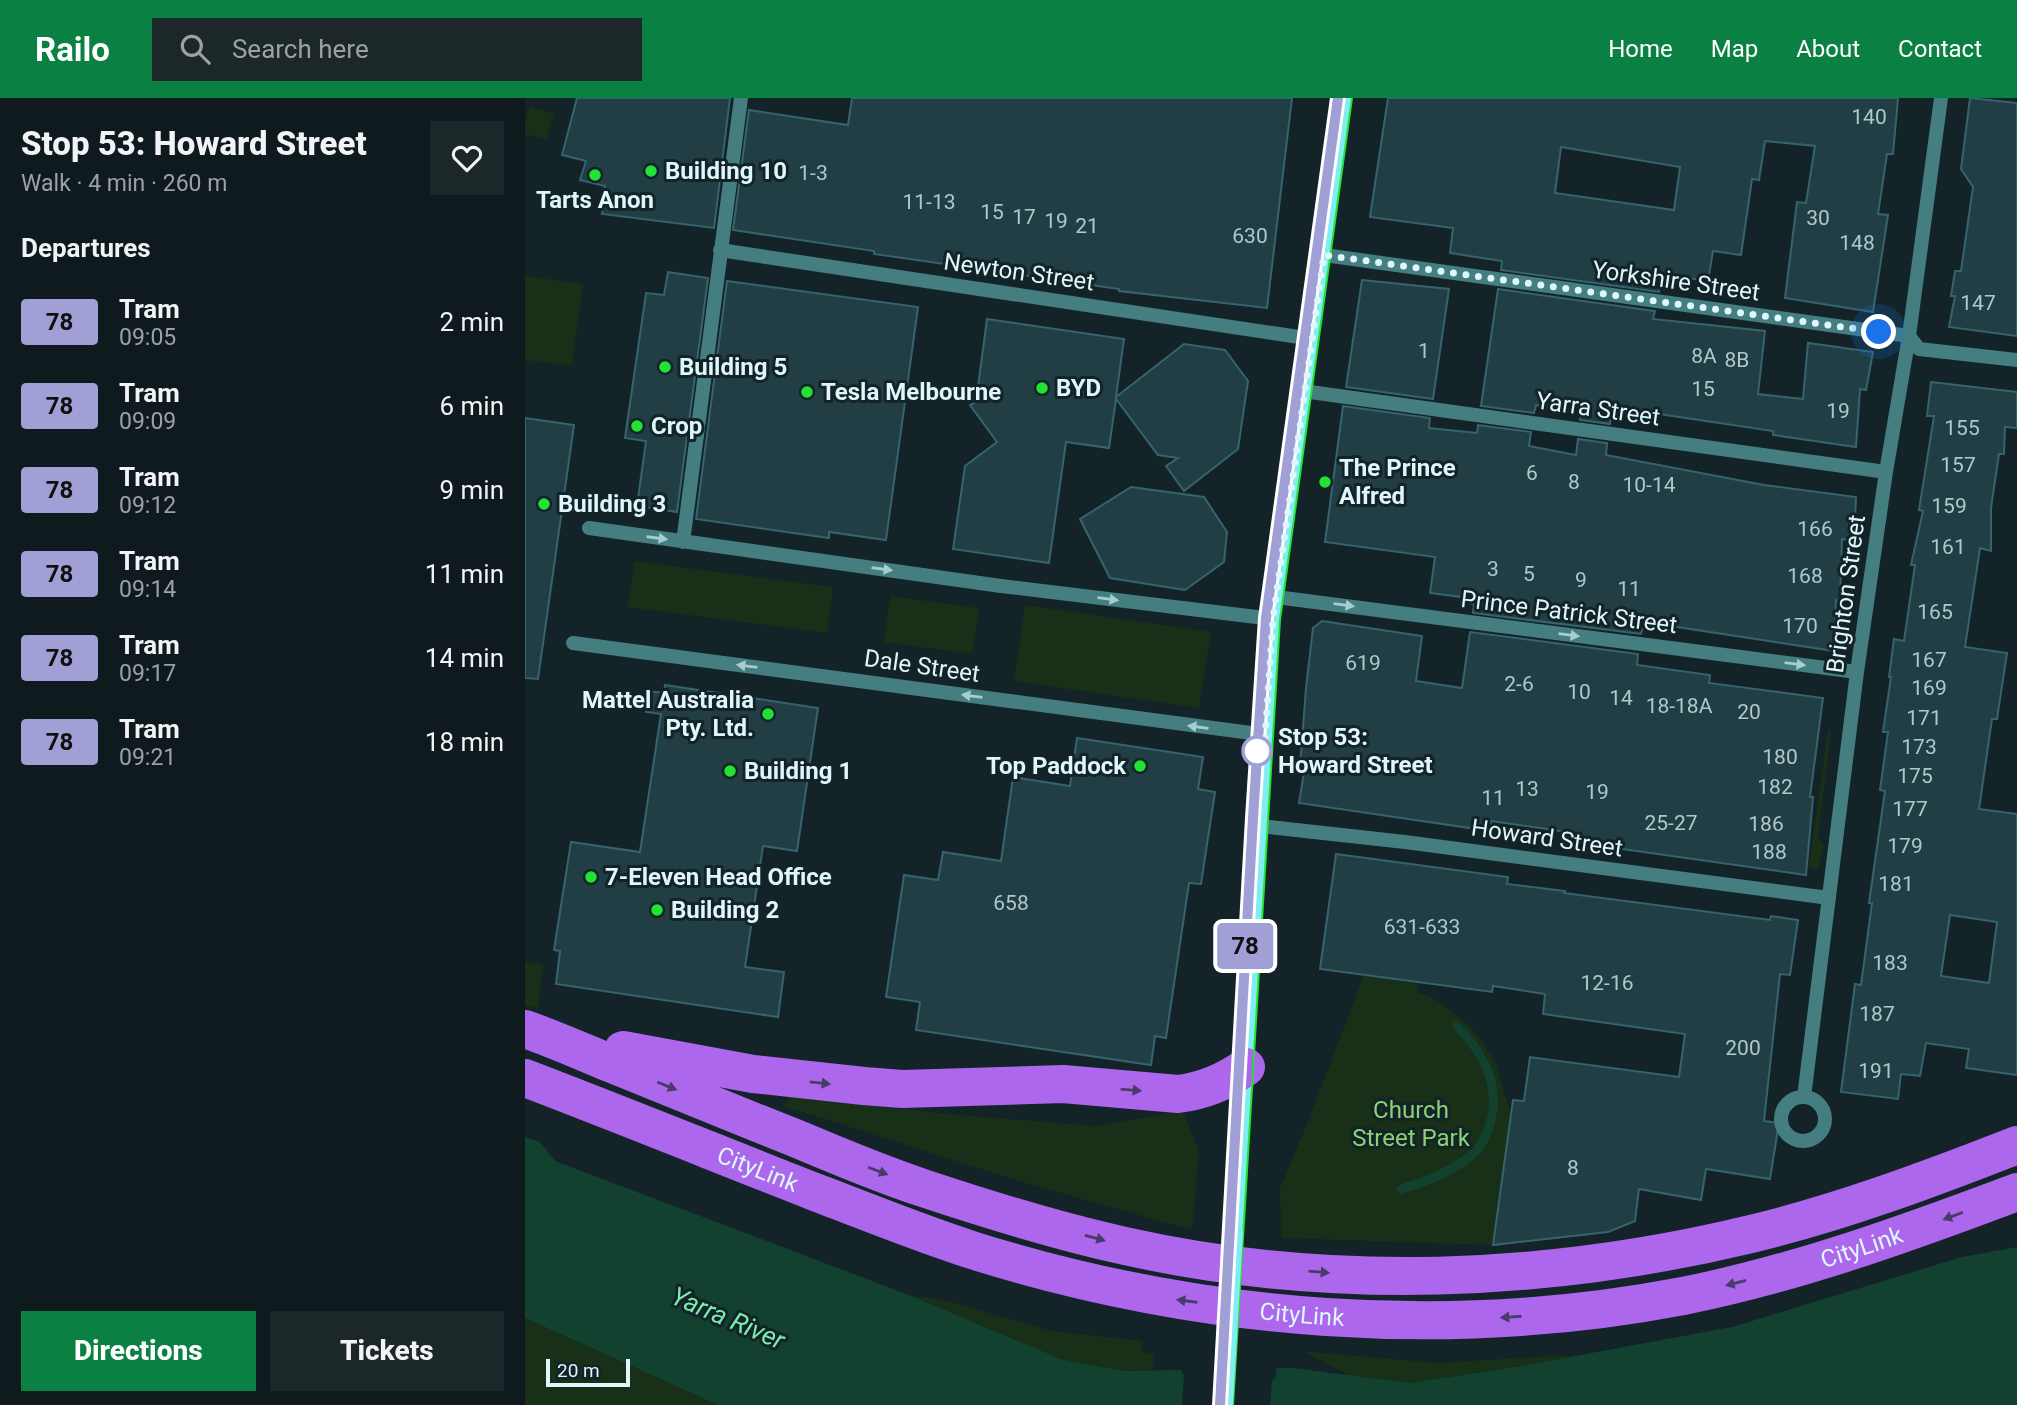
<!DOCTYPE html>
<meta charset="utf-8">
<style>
body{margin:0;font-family:Roboto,sans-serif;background:#1c272a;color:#f1f3f6;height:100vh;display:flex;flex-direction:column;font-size:26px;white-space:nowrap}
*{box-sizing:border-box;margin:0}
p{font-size:23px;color:#9ba1a4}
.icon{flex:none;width:38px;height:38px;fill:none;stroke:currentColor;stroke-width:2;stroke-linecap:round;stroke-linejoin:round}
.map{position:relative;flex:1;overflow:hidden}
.sheet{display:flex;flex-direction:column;background:#0e1a1d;width:525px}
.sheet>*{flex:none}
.badge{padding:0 14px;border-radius:5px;font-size:24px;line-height:46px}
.scale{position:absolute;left:21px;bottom:18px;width:84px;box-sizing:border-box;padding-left:7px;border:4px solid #ddf7fb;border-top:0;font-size:19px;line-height:24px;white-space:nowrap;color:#ddf7fb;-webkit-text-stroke:5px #132327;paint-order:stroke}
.you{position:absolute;width:35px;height:35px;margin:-18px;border:5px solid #fff;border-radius:50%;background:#1a73e8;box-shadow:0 0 0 10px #1a73e833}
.map>.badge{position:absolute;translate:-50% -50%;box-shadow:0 0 0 4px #fff}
h2{padding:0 21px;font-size:26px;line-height:63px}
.round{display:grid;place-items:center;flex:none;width:74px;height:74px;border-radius:0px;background:#1c272a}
.overview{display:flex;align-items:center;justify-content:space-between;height:119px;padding:0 21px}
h1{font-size:33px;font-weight:800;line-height:52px}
.action{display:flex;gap:14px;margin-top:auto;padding:14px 21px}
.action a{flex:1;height:80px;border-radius:0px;background:#0b8043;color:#fff;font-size:28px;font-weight:800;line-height:80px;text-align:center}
.action a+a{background:#1c272a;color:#f1f3f6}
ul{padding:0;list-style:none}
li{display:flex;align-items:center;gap:21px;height:84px;padding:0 21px}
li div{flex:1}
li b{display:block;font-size:26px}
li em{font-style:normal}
li .badge{min-width:77px;font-weight:700;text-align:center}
header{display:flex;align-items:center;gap:42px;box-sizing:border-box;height:98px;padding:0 35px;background:#0b8043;color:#fff}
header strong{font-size:33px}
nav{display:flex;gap:38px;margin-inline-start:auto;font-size:24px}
.search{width:490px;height:63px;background:#1c272a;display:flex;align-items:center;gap:18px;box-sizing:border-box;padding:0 24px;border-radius:0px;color:#9ba1a4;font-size:26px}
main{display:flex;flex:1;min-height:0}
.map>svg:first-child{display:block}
.green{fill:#183017}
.water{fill:#124130}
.pier{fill:#132327}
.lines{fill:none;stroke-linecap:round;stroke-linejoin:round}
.stream{stroke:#124130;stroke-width:9}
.building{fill:#223e45;stroke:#36646e;stroke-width:2;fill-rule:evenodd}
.street{stroke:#447e80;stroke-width:14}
.secondary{stroke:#80edef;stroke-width:14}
.highway{stroke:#ac67ec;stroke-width:38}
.tram{stroke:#21e334;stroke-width:2}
.secondary-bridge{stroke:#80edef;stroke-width:14}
.oneway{fill:#a7cdd0}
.oneway2{fill:#493b6c}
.line-casing{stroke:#fff;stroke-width:16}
.line{stroke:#a0a0d6;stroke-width:10}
.walk{stroke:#ddf7fb;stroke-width:7;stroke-dasharray:0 12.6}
.poi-dot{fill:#21e334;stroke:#132327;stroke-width:2.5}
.stop-dot{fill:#fff;stroke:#a0a0d6;stroke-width:3.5}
.labels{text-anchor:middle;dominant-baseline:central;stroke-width:6;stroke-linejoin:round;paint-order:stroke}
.number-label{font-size:21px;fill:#aec9ce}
.poi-label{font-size:24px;font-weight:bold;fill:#ddf7fb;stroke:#132327;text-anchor:start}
.street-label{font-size:24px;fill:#ddf7fb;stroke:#132327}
.stop-label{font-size:24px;font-weight:bold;fill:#ddf7fb;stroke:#132327;text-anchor:start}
.park-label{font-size:24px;fill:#8ad371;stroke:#132327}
.water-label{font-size:26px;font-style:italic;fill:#78eeae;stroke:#132327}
</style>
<header>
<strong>Railo</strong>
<div class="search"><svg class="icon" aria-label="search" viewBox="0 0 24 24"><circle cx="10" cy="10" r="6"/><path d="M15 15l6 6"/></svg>Search here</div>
<nav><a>Home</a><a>Map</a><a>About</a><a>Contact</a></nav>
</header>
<main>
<section class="sheet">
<div class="overview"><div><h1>Stop 53: Howard Street</h1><p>Walk · 4 min · 260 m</p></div><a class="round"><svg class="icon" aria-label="heart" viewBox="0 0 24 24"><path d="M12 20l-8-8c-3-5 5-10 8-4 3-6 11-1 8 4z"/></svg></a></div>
<h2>Departures</h2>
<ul>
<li><span class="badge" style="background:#a0a0d6;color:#111">78</span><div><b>Tram</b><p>09:05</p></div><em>2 min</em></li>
<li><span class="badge" style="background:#a0a0d6;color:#111">78</span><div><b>Tram</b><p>09:09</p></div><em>6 min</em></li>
<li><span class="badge" style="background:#a0a0d6;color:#111">78</span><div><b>Tram</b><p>09:12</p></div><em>9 min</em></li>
<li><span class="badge" style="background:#a0a0d6;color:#111">78</span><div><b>Tram</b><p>09:14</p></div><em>11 min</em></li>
<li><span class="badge" style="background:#a0a0d6;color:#111">78</span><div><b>Tram</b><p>09:17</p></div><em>14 min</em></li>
<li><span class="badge" style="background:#a0a0d6;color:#111">78</span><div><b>Tram</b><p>09:21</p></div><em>18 min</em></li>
</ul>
<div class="action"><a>Directions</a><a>Tickets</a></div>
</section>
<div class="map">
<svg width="1492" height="1307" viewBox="0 0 1492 1307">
<rect width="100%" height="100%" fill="#132327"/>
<path class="green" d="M5,8l24,8 -8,26 -21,-6v-12z
M0,178l58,8 -11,82 -47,-6z
M109,463l199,26 -6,46 -199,-26z
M365,498l89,12 -7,46 -88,-12z
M500,507l186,27 -12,76 -185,-27z
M1303,633l3,1 -13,106 6,7 -6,24 -9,-2z
M0,864l18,3 -5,44 -13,-4z
M839,877l54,7 -1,10 16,6 15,10 24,20 23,33 16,54 -18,130 -212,-7 -1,-50 29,-69z
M264,999l169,18 138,11 87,-15 16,40 -7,79 -170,-48 -238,-76z
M386,1198l29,3 112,32 91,10 -2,11 13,2 -1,16 -30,1 -62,-12z
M0,1220l193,87h-193z
M777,1253l136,12 128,-8 1,3 -157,25 -62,-8z"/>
<path class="water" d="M0,1039l15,5 15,19 354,134 152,64 62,12 170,-3 117,15 116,-18 206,-38 230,-70 55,-10v158h-1299l-193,-87z"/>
<path class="pier" d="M751,1267v12l-4,4 -2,24h-88l2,-29 -3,-5v-5z"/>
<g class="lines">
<path class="stream" d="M876,1091c28,-8 56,-19 77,-40 6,-7 9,-16 12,-25 11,-39 -6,-70 -33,-98"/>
</g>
<path class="building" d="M52,0h153l-16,130 -112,-14 3,-28 -25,-6 6,-19 -24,-6z
M327,0h440l-25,210 -148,-17v-2l-245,-35v-3l-141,-21 16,-120 99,15z
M863,0h510l-5,56h-6l-9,60 10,1 -15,97 -88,-14 12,-96 9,1 9,-57 -50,-5 -6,39 -7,-1 -11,76 -28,-4 -5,30 -46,-7 -3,18 -158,-22 1,-9 -52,-8 3,-25 -83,-11zM1036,49l119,20 -6,43 -119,-17z
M1445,0l47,5v233l-68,-9 6,-31h-4l4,-25h6l12,-84 -12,-18z
M143,174l40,6 -31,234 -40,-6 9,-65 -21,-3 21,-145 18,2z
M837,182l87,9 -16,110 -87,-12z
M202,183l191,26 -32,233 -57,-8v6l-133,-19z
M973,191l157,22 -2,8 112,12 -7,63 45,5 5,-56 65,9 -7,38 -6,-1 -4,58 -83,-12v-4l-161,-24 -2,17 -30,-4 1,-9 -45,-6 -2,8 -53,-7z
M462,221l137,20 -8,58 68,-53 41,6 23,31 -10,68 -54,42 -18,-25 12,-8 -20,-3 -42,-56 -7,49 -43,-6 -17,121 -96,-14 12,-83 32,-24 -27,-37 6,-3z
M1406,284l86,10v36l-12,-1 -1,27h-5l-8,54v43l-11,-3 -15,99 42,6 -10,66h-5l-13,90 38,5v261l-51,-7 3,-19 -43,-6 -6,33 -19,-2 -3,25 -57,-7 14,-108 6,1 11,-82h-3l16,-112 -5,-1 8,-58h-5l8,-55h-2l5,-38 10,2 11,-76h-4l12,-54 -4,-1 15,-94h-7zM1425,817l47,7 -8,61 -48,-7z
M818,308l87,12 -1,10 48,5 1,-8 53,7 -2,14 47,9 2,-16 29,4 -1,12 158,30 92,12 -2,44 -12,-2 -2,62 -4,-1 -2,51 -190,-29 -3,12 -168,-21 1,-9 -6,-1v-5l-38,-5 5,-36 -110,-15z
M0,320l49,7 -36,254 -13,-1z
M606,389l73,10 23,35 -3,30 -39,28 -75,-12 -30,-59z
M797,523l100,15 -6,45 46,7 8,-56 168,22 -1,11 73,10 -1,8 114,15 -13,99h3l-7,78 -234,-33 2,-9 -83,-12 -1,10 -191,-28 6,-36 -5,-1 6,-78 7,-60z
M140,587l153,23 -21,143 -34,-5 -18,121 39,5 -6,45 -222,-33 4,-33 -6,-1 17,-108 69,10 21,-138 -15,-2 2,-21 16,2z
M552,640l126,19 -5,32 17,3 -14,92 -12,-1 -23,155 -11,-2 -4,29 -235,-35 4,-28 -34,-5 18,-122 34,5 5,-28 58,9 12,-84 57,9z
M811,756l172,23 -1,7 58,7 -1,2 206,27 1,-4 27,4 -8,55 -10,-1 -16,147 15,2 -9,56 -64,-10 -5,31 -62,-11 -4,32 -27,11 -115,13 20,-145 11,1 6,-44 149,20 6,-43 -142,-20 2,-20 -52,-8 -1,6 -172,-23z"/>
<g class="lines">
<path class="street" d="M195,152l592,89
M799,157l585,81 10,13 98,11
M778,293l583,81
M64,430l412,58 272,33
M158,444l58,-444
M751,499l581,75
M48,545l693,92
M735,728l145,16 424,56
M1256 1021a22 22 0 1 1 44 0a22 22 0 1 1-44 0Z
M1279,999l53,-425 29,-200 23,-136 32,-238"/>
<path class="secondary" d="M711,1135l37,-614 72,-521"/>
<g class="highway">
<path d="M0,931c29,10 58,23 87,35 62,25 125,51 188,76 40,17 81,34 123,48 66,22 134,43 202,58 205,46 423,37 626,-12 91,-22 179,-55 266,-89"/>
<path d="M98,952l130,24 111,12 38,3 161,-5 115,10c25,-3 47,-12 68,-27"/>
<path id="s1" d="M0,980c97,37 193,76 290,114 53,20 106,42 160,59 228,71 473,90 708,45 115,-23 225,-63 334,-104"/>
</g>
<path class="tram" d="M695,1307l33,-587 13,-200 72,-520
M708,1307l47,-785 72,-522"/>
<path class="secondary-bridge" d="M701,1307l10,-172"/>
</g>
<defs><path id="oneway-solid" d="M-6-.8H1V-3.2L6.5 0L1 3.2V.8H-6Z" transform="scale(1.75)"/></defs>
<g class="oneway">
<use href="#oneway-solid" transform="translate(132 440) rotate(8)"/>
<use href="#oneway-solid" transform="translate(357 471) rotate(8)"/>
<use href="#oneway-solid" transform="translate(583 501) rotate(7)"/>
<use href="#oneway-solid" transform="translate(819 507) rotate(7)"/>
<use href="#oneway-solid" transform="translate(1044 537) rotate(7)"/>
<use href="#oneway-solid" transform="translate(1270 566) rotate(7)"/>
<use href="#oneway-solid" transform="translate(222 568) rotate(-173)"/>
<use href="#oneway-solid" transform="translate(447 598) rotate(-173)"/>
<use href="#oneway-solid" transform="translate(673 629) rotate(-172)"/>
</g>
<g class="oneway2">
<use href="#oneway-solid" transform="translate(295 985) rotate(6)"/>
<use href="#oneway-solid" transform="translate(142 988) rotate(22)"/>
<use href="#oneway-solid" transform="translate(606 992) rotate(5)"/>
<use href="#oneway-solid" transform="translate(353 1073) rotate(21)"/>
<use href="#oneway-solid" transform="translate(1428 1118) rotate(160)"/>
<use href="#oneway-solid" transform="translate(570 1140) rotate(15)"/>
<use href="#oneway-solid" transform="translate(794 1174) rotate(5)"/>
<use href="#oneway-solid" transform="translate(1211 1185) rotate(166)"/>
<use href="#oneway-solid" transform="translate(662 1203) rotate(-172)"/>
<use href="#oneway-solid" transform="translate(986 1219) rotate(176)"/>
</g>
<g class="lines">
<g class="line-casing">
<path id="line" d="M695,1307l33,-587 13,-200 72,-520"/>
</g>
<use href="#line" class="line"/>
<path class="walk" d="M732,653l7,4 9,-136 51,-364 555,77"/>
</g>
<g class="poi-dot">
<circle cx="126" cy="73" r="7"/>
<circle cx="70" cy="77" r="7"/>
<circle cx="140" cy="269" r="7"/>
<circle cx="517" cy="290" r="7"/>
<circle cx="282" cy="294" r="7"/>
<circle cx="112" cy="328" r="7"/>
<circle cx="800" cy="384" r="7"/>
<circle cx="19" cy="406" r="7"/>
<circle cx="243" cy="616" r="7"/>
<circle cx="615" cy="668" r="7"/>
<circle cx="205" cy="673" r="7"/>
<circle cx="66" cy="779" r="7"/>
<circle cx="132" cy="812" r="7"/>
</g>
<circle class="stop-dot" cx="732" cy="653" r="14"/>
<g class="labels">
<g class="number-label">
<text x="1344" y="19">140</text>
<text x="288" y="75">1-3</text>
<text x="404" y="104">11-13</text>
<text x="467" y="114">15</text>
<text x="499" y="119">17</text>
<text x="1293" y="120">30</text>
<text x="531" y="123">19</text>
<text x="562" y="128">21</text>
<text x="725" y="138">630</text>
<text x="1332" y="145">148</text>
<text x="1453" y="205">147</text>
<text x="899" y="253">1</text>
<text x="1179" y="258">8A</text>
<text x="1212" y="262">8B</text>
<text x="1178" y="291">15</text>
<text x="1313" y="313">19</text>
<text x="1437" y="330">155</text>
<text x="1433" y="367">157</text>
<text x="1007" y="375">6</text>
<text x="1049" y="384">8</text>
<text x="1124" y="387">10-14</text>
<text x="1424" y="408">159</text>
<text x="1290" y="431">166</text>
<text x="1423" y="449">161</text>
<text x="968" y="471">3</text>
<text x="1004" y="476">5</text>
<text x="1280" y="478">168</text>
<text x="1056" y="482">9</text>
<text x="1104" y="491">11</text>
<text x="1410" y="514">165</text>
<text x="1275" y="528">170</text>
<text x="1404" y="562">167</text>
<text x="838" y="565">619</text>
<text x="994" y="586">2-6</text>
<text x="1404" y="590">169</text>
<text x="1054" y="594">10</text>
<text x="1096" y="600">14</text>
<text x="1154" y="608">18-18A</text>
<text x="1224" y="614">20</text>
<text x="1399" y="620">171</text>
<text x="1394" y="649">173</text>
<text x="1255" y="659">180</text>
<text x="1390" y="678">175</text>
<text x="1250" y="689">182</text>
<text x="1002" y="691">13</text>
<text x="1072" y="694">19</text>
<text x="968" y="700">11</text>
<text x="1385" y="711">177</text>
<text x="1146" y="725">25-27</text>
<text x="1241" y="726">186</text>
<text x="1380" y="748">179</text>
<text x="1244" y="754">188</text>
<text x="1371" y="786">181</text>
<text x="486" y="805">658</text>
<text x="897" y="829">631-633</text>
<text x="1365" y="865">183</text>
<text x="1082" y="885">12-16</text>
<text x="1352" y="916">187</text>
<text x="1218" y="950">200</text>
<text x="1351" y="973">191</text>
<text x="1048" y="1070">8</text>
</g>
<g class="poi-label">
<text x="140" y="73">Building 10</text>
<text x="70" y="102" text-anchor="middle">Tarts Anon</text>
<text x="154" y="269">Building 5</text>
<text x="531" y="290">BYD</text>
<text x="296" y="294">Tesla Melbourne</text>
<text x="126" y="328">Crop</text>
<text x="814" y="370">The Prince<tspan x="814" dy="28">Alfred</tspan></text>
<text x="33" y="406">Building 3</text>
<text x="229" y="602" text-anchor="end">Mattel Australia<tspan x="229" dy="28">Pty. Ltd.</tspan></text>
<text x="601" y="668" text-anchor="end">Top Paddock</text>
<text x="219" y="673">Building 1</text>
<text x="80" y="779">7-Eleven Head Office</text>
<text x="146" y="812">Building 2</text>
</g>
<g class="street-label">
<text transform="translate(494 174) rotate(8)">Newton Street</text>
<text transform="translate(1151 183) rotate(8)">Yorkshire Street</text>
<text transform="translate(1073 311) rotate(8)">Yarra Street</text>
<text transform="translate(1321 496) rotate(-82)">Brighton Street</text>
<text transform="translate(1044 514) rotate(7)">Prince Patrick Street</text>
<text transform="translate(397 568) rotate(8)">Dale Street</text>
<text transform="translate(1022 740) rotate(8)">Howard Street</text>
<text stroke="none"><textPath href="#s1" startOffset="250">CityLink</textPath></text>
<text stroke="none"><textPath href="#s1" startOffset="1384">CityLink</textPath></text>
<text stroke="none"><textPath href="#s1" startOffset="816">CityLink</textPath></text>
</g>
<g class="stop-label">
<text x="753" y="639">Stop 53:<tspan x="753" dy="28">Howard Street</tspan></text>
</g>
<g class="park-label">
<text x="886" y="1012">Church<tspan x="886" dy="28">Street Park</tspan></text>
</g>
<g class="water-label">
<text transform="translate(203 1220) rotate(23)">Yarra River</text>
</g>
</g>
</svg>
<div class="scale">20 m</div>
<div class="you" style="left:1354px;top:234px"></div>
<b class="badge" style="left:720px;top:848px;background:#a0a0d6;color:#111">78</b>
</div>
</main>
